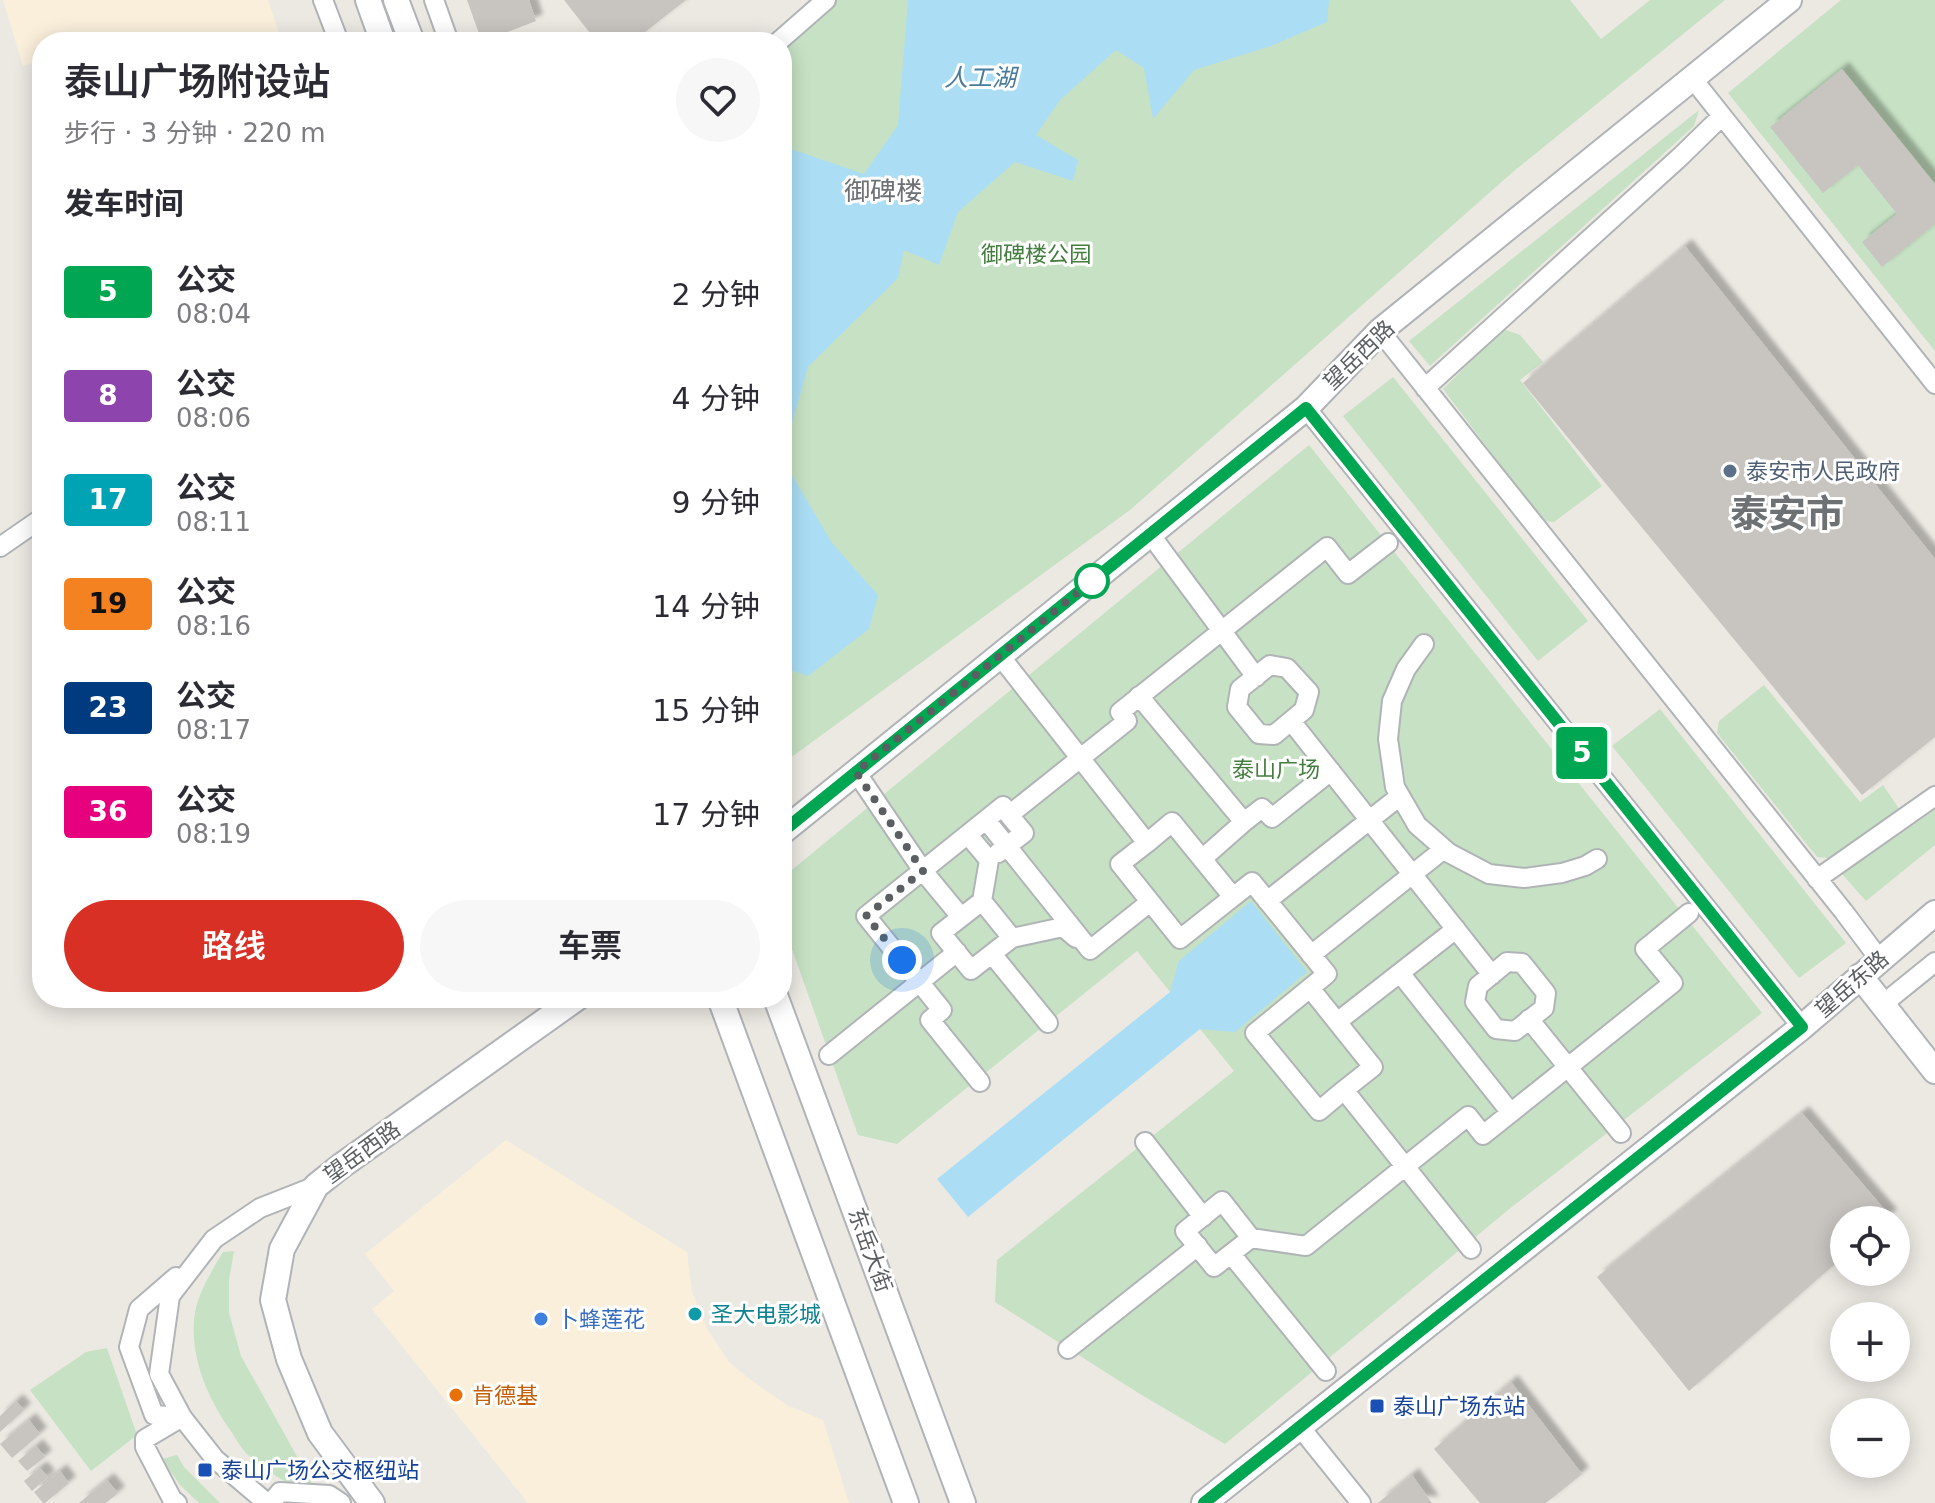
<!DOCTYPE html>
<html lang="zh">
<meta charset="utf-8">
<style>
body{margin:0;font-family:"DejaVu Sans","Noto Sans SC",sans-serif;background:#f7f7f7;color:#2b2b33;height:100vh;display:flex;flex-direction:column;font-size:30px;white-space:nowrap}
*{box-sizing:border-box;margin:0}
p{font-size:26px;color:#7c7c81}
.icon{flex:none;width:44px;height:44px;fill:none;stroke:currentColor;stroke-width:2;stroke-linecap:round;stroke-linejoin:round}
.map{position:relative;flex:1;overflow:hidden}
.drawer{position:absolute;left:32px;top:32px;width:760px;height:976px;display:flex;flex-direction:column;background:#fff;border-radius:32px;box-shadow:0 4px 20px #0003}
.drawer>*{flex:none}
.badge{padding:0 16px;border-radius:6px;font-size:28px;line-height:52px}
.fabs{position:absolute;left:1830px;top:1206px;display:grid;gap:16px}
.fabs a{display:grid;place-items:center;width:80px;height:80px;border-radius:50%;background:#fff;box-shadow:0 4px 20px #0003;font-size:40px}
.you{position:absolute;width:40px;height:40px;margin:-20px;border:6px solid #fff;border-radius:50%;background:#1a73e8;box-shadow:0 0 0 12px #1a73e833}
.map>.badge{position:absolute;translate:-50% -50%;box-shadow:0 0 0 4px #fff}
h2{padding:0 32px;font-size:30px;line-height:72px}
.round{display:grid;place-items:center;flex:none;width:84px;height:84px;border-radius:42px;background:#f7f7f7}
.head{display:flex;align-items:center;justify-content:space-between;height:136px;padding:0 32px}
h1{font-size:38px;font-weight:600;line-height:60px}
.action{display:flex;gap:16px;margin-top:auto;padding:16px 32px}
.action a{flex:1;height:92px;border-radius:48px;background:#d93025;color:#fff;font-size:32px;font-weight:600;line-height:92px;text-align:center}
.action a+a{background:#f7f7f7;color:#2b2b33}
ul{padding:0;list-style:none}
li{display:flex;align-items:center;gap:24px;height:104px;padding:0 32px}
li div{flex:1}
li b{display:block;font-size:30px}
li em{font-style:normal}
li .badge{min-width:88px;font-weight:700;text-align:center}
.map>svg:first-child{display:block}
.commercial{fill:#f9efdb}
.green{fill:#c6e1c3}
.water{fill:#abdef5}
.building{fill:#c8c4c0;filter:url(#shadow)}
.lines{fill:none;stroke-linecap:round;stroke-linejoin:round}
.street-casing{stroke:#b1b4b7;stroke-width:22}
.secondary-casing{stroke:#b0b3b7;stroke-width:28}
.street{stroke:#fff;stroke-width:18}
.secondary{stroke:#fff;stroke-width:24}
.line-casing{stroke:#fff;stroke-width:18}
.line{stroke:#00a651;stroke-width:12}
.walk{stroke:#5b5f62;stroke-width:8;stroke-dasharray:0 14.4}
.service-dot{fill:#5c6f8a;stroke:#fff;stroke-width:3}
.stop-dot{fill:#fff;stroke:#00a651;stroke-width:4}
.culture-dot{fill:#0f9aa8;stroke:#fff;stroke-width:3}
.shop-dot{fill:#3f7fe0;stroke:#fff;stroke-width:3}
.food-dot{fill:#e8710a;stroke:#fff;stroke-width:3}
.transit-dot{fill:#1a4fb4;stroke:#fff;stroke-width:3}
.labels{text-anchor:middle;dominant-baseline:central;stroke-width:6;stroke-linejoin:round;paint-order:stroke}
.park-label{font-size:22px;fill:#437e3e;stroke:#fff}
.street-label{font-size:22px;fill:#5b5f62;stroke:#fff}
.service-label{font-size:22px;fill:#4e5e75;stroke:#fff;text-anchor:start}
.culture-label{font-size:22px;fill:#0d838f;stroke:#fff;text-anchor:start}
.shop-label{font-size:22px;fill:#366cbe;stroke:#fff;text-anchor:start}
.food-label{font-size:22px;fill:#c56008;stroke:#fff;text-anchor:start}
.transit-label{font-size:22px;fill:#164399;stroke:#fff;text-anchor:start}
.water-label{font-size:24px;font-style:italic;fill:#477b9c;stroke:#fff}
.quarter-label{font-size:26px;fill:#6d7174;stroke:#fff}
.town-label{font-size:38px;font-weight:bold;fill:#6d7174;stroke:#fff}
</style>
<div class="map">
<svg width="1935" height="1503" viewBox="0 0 1935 1503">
<defs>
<filter id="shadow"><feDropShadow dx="7" dy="-7" stdDeviation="2" flood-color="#0004"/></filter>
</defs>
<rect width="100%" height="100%" fill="#ece9e3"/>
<path class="commercial" d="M3,0h265l14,42h-240v18l-19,6z
M506,1140l181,112 5,40 15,37 22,33 18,15 40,28 36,15 26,83h-321l-156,-194 22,-18 -29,-37z"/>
<path class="green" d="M831,0h739l31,39 49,-39h75l-211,171 -384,339 -348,254v-718z
M1841,0h94v351l-207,-258z
M1699,110l-5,16 -264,240 -21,-25z
M1503,329l17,6 23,27 -23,18 82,106 -48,36 -11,-1 -100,-132z
M1393,377l195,244 -50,40 -195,-245z
M1309,445l453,568 -254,197 -283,234 -85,-50 -145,-92 2,-42 237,-189 -97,-120 -240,193 -39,-9 -76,-214v-43z
M1764,685l96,117 23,-17 17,25 -72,48 -11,-1 -100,-124 2,-12z
M1660,709l186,234 -47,35 -187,-232z
M1935,810v35l-69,56 -24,-27z
M234,1251l-5,29v33l12,43 73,131 -10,5c-20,-11 -40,-22 -57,-38 -5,-5 -10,-13 -14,-20 -24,-33 -42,-73 -39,-114 2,-24 17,-48 29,-68z
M107,1348l30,87 -46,36 -61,-81 56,-38z
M177,1455l7,12 36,36h-21l-19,-18 -18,-26z"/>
<path class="water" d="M908,0h421l-2,22 -56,24 -77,24 -41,49 -9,-51 -28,-18 -56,50 -24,35 42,25 -5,21 -58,-19 -57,50 -19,53 -35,-15 -6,28 -90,89 -26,91 50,85 46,52 -9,34 -61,47 -26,-9v-521l82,28 34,-49z
M1251,901l56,71 -72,60 -35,-3 -232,188 -31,-38 233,-187 9,-31z"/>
<path class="building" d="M467,0h62l7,21 -54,21z
M564,0h122l-54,42h-35z
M1842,69l93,115v40l-53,43 -20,-25 35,-28 -39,-49 -35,28 -53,-66z
M1685,246l250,313v178l-73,58 -339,-412z
M1802,1113l88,103 -5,4h-41v36l-155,135 -92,-114z
M1511,1382l71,92 -36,29h-66l-46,-54z
M16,1401l8,9 -24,22v-16z
M29,1420l11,14 -28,24 -12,-14z
M36,1446l9,11 -18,14 -9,-10z
M40,1468l8,9 -16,14 -8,-10z
M60,1471l9,12 -24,20h-2l-9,-11z
M1412,1475l20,28h-54z
M107,1480l11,13 -12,10h-27z"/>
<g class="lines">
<g class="street-casing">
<path id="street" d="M323,0l16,42
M434,0l15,42
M778,42l48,-42
M1692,78l243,306
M1380,331l464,581 36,48
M1425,388l255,-231 42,-41
M1306,408l496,619
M1150,534l106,143
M0,547l42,-29
M1424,644l-18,25 -14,32 -4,38 7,48 22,38 32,28 40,21 35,4 38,-5 23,-7 12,-7
M1000,656l147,187 25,-21 61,75 19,-15 75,92 -17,14 63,79 -29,23 127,159
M1270,665l17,3 22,24 -5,18 -30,25 -15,-1 -22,-27 3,-18z
M1139,696l105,126 -42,37
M1291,721l201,254
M856,772l67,99 38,46
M986,820l104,130 60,-48
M1244,822l18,-14 10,10 59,-47
M968,835l21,25 -7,41
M1147,843l-27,21 60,75 53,-42
M998,853l26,-20 -15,-18
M1817,879l118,-83
M982,901l30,37 -41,32 -30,-37z
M1267,901l133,-105
M1012,938l51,-11 13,11
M992,954l56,69
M1311,955l133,-106
M1507,962l15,1 24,30 -2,15 -29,23 -19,-2 -21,-27 3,-16z
M1400,973l111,140
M1310,988l-55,45 64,78 25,-21
M1883,1004l52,-42
M1529,1019l92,114
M1337,1022l119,-93
M829,1055l128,-103
M980,1082l-50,-62 12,-10 -76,-94 137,-110 6,9 118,-94 -7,-9 207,-165 21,27 40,-31
M1145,1142l58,75
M1251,1238l-37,29 -29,-36 37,-30 29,37 55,8 162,-130 15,19 190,-152 -28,-34 44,-36
M1231,1254l95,117
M176,1277l-37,32 -10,38 25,68 28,2
M1068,1349l130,-103
M1300,1427l61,76
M177,1503l-5,-4 -27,-52v-8l37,-22
M267,1503l-52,-44 -33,-42 -23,-43 11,-78 44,-57 46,-31 56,-22
M271,1503l9,-11 49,3 12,8"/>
</g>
<g class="secondary-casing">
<path id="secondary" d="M368,0l15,42
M396,0l16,42
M782,832l524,-424 74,-77 409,-331
M1860,976l75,95
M720,998l186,505
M776,998l187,505
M372,1503l-52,-70 -31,-74 -16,-59 9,-51 34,-63 25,-20 236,-168
M1204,1503l598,-476 133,-114"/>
</g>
<use href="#street" class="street"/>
<use href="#secondary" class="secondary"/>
</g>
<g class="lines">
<g class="line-casing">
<path id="line" d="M782,832l524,-424 496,619 -598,476"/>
</g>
<use href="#line" class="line"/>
<path class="walk" d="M902,960l-36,-44 57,-45 -67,-99 236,-191"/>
</g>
<circle class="service-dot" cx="1730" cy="471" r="8"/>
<circle class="stop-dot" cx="1092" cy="581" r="16"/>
<circle class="culture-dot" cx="695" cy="1314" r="8"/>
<circle class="shop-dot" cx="541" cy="1319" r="8"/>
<circle class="food-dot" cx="456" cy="1395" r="8"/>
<g class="transit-dot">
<rect x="1369" y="1398" width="16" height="16" rx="4"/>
<rect x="197" y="1462" width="16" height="16" rx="4"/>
</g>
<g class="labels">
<g class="park-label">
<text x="1036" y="254">御碑楼公园</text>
<text x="1276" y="769">泰山广场</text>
</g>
<g class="street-label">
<text transform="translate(1359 355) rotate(-44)">望岳西路</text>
<text transform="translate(1852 984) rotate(-41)">望岳东路</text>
<text transform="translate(362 1152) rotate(-36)">望岳西路</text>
<text transform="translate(870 1250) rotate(70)">东岳大街</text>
</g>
<g class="service-label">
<text x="1746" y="471">泰安市人民政府</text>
</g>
<g class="culture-label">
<text x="711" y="1314">圣大电影城</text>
</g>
<g class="shop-label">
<text x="557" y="1319">卜蜂莲花</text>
</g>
<g class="food-label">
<text x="472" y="1395">肯德基</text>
</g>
<g class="transit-label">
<text x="1393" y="1406">泰山广场东站</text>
<text x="221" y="1470">泰山广场公交枢纽站</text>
</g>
<g class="water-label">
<text x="980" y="78">人工湖</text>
</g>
<g class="quarter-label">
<text x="883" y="191">御碑楼</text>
</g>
<g class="town-label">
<text x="1787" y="514">泰安市</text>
</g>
</g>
</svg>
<div class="fabs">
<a><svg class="icon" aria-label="locate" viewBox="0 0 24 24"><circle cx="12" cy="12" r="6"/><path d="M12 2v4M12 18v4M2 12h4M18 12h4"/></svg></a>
<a>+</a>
<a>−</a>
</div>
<div class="you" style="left:902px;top:960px"></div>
<b class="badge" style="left:1582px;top:753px;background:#00a651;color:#fff">5</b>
<section class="drawer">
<div class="head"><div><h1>泰山广场附设站</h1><p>步行 · 3 分钟 · 220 m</p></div><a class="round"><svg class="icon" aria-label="heart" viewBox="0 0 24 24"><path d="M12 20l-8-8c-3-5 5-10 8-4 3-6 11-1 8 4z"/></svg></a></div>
<h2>发车时间</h2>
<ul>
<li><span class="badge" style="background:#00a651;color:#fff">5</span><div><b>公交</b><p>08:04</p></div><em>2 分钟</em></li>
<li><span class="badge" style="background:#8e44ad;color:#fff">8</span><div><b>公交</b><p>08:06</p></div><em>4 分钟</em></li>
<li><span class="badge" style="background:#00a3b4;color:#fff">17</span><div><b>公交</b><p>08:11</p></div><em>9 分钟</em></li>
<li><span class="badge" style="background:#f58220;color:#111">19</span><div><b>公交</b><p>08:16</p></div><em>14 分钟</em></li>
<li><span class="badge" style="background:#003b80;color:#fff">23</span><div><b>公交</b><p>08:17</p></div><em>15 分钟</em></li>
<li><span class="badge" style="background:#e6007e;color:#fff">36</span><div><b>公交</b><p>08:19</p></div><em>17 分钟</em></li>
</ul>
<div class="action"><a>路线</a><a>车票</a></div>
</section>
</div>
